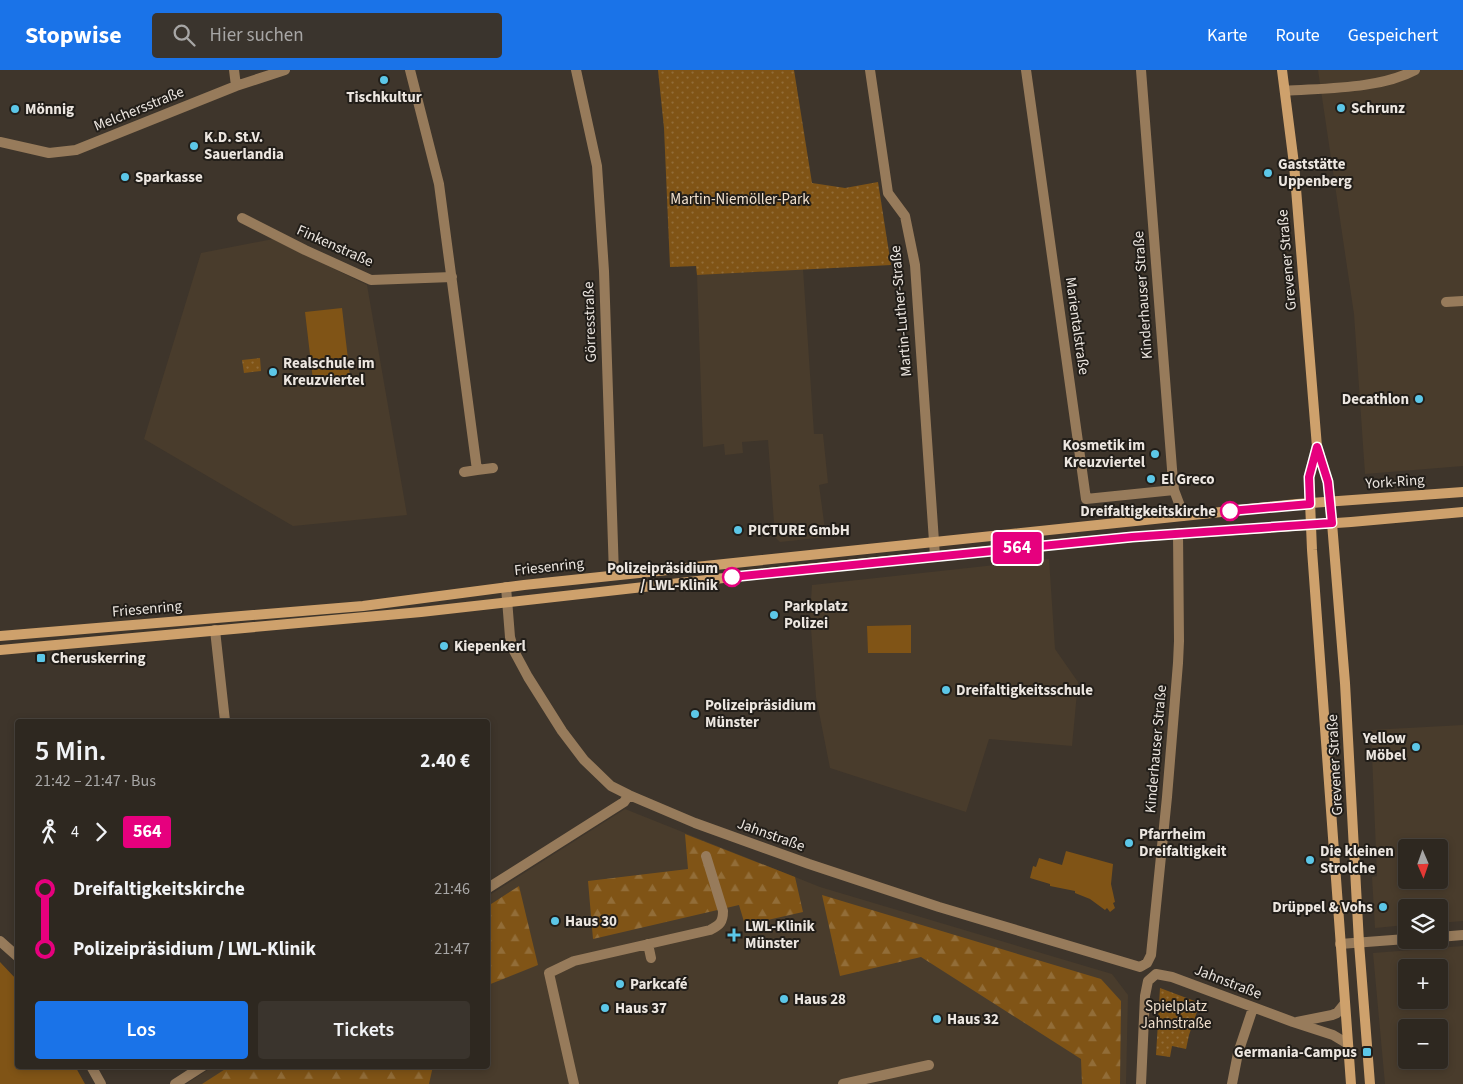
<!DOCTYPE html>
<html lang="de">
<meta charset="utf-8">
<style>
body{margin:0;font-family:"Source Sans 3",sans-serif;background:#3a342d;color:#f1f3f6;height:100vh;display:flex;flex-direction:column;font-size:19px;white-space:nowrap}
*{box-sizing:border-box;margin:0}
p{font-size:16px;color:#a7a6a5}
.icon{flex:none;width:28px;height:28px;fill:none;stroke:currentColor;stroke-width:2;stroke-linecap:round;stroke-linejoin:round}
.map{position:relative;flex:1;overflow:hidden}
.side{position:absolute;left:15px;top:649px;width:475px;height:350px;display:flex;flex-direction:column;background:#2e2820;border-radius:5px;box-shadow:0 2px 8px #0003,0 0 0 1px #49443e}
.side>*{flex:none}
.badge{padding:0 10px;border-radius:4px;font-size:18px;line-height:32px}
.needle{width:32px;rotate:178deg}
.tools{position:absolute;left:1398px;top:769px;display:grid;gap:10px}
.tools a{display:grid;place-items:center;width:50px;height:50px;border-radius:5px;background:#2e2820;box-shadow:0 2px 8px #0003,0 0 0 1px #49443e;font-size:25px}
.map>.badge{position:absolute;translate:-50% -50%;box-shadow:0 0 0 2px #fff}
.legs{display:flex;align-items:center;gap:8px;height:55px;padding:0 20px;font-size:16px}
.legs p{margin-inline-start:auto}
.headline{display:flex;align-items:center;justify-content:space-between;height:85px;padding:0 20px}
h1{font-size:28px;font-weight:600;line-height:38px}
.action{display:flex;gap:10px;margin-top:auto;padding:10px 20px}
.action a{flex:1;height:58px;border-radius:5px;background:#1a73e8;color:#fff;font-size:20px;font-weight:600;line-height:58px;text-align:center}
.action a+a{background:#3a342d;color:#f1f3f6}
ul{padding:0 20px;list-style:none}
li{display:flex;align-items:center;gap:18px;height:60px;font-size:19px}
li i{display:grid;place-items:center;width:8px;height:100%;margin:0 6px;background:currentColor}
li i::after{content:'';width:12px;height:12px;margin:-6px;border:4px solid;border-radius:50%;background:#2e2820}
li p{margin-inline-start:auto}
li:first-child i{background:linear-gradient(#0000 50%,currentColor 0)}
li:last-child i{background:linear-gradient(currentColor 50%,#0000 0)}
header{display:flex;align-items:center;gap:30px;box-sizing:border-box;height:70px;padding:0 25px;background:#1a73e8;color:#fff}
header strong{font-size:24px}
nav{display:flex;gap:28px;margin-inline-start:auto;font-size:18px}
.search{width:350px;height:45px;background:#3a342d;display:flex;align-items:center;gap:12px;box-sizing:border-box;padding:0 18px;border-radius:5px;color:#a7a6a5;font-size:19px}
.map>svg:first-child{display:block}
.built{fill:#493c2c;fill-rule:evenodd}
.forest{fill:url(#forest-firs)}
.park{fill:url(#park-dots)}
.garden{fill:#805416}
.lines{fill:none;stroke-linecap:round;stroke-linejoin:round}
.minor{stroke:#977b5b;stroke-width:10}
.secondary{stroke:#cea16c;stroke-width:10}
.line-1-casing{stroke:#fff;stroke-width:11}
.line-1{stroke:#e6007e;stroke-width:8}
.poi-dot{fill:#5cc7e8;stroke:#221e19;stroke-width:2}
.stop-1-dot{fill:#fff;stroke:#e6007e;stroke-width:2.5}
.labels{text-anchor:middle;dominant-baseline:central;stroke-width:4;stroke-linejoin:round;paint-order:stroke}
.poi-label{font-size:15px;font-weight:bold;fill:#ece6e0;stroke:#221e19;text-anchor:start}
.street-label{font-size:15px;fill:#ece6e0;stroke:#221e19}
.park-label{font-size:15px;fill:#f2e1ce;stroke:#221e19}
.stop-label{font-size:15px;font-weight:bold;fill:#ece6e0;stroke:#221e19;text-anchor:end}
</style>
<header>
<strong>Stopwise</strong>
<div class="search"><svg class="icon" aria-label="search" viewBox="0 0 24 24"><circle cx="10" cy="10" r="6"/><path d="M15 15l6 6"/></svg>Hier suchen</div>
<nav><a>Karte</a><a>Route</a><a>Gespeichert</a></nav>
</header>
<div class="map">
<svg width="1463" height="1014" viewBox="0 0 1463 1014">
<defs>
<pattern id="forest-firs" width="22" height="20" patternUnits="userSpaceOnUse" patternTransform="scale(1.25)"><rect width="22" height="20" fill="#805416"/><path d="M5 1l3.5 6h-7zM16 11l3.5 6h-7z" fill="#926d38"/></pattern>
<pattern id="park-dots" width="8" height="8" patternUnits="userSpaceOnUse" patternTransform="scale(1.25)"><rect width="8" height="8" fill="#805416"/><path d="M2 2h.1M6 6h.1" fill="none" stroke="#926d38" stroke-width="1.8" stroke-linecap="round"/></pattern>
</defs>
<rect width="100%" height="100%" fill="#3e352b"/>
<path class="built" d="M1318,0h145v396l-98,8 -11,-160z
M273,169l94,46 40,230 -114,11 -149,-87 57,-186z
M803,199l11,165h9l5,49 -9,2 7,52 -46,5 -5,-5 -7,-97 -26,2 1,11 -18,2 -1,-11 -21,3 -6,-172z
M1049,489l6,90 23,33 -6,64 -83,-7 -23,73 -136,-44 -14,-71 -6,-82 2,-30z
M1463,655v196l-24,2v-15h-33v17l-31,3 -3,-51 5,-1 -6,-146zM1406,778h33v32h-33z
M625,739l195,78 292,87 16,21 -2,89h-940l28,-18h274v-170z
M1463,876v138h-78l-12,-131zM1406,898h33v32h-33zM1406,958h33v32h-33z"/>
<path class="forest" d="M685,764l110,43 8,35 -58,13 -6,-20 -146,34 -5,-58 100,-12z
M519,816l19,79 -50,20v-79z
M822,825l279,84 20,22 -1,83h-38l-1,-25 -160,-102 -81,19z
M230,996h203l-4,18h-227z"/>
<path class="park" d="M658,0h136l18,113 33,5 33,-6 13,83 -194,10 -1,-9 -26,1 -6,-139z
M260,288l1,13 -17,2 -2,-13z
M1160,918l40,15 -11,32 -3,14 -14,-3 -2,11 -14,-2z"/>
<path class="garden" d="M342,238l8,68 -37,4 -8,-68z
M911,555v28h-43l-1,-27z
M1066,781l47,13 -2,20 4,18 -2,1 2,5 -5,4 -3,-4 -2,2 -15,-11 -15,-6v-2l-25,-5v-2l-20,-6 3,-12 3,1 3,-9 23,7z
M0,892l17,18 1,86h57l10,18h-85z"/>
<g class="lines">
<path class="minor" d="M234,0l2,16
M410,0l29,114 38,286 16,-2
M576,0l21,96 7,105 10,304
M870,0l18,123 17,23 10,49 20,291
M1026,0l60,429 88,-9
M1141,0l31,399 2,21 6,16 3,10
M1285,21c40,-3 95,-2 130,-21
M0,72l49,11 27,-3 160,-64 49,-16
M242,148l63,32 66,30 81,-3
M1446,232l17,-1
M464,402l13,-2
M506,517l4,50 4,14 14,26 34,54 22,29 27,26 18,9 66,28 114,41 130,43 201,60 7,-4 4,-8 16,-158 11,-134 1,-22 -1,-108
M215,560l10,91
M488,818l136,-86 5,-7
M1439,867l24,-2
M0,871l18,16
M648,874l3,14
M1340,874l66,-5
M1297,952l35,-7 5,-2 8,-10
M91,996l10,18
M175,1014l28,-18
M574,1014l-25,-111 25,-12 136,-31c10,-5 13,-8 13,-19l-17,-55
M843,1014l86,-19
M1141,1014l4,-88 3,-15 8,-7 16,3 121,45 40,13 15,9
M1232,1014l6,-31 15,-45"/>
<path class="secondary" d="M1282,0l12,94 23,283 11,35 4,41 13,160 14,260 11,141
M1317,378l-8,29 3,73 39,534
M0,566l363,-30 161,-21 640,-67 133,-14 166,-12
M0,580l421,-38 365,-41 346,-34 219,-15 112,-10"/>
</g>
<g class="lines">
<g class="line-1-casing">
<path id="line-1" d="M732,507l400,-40 200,-14 -4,-41 -11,-35 -8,30 1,27 -80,7"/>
</g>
<use href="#line-1" class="line-1"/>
</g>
<g class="poi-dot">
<circle cx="384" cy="10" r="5"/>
<circle cx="1341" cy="38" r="5"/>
<circle cx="15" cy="39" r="5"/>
<circle cx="194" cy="76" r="5"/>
<circle cx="1268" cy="103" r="5"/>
<circle cx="125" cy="107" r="5"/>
<circle cx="273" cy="302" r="5"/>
<circle cx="1419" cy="329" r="5"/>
<circle cx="1155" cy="384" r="5"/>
<circle cx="1151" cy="409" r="5"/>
<circle cx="738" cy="460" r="5"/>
<circle cx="774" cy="545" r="5"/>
<circle cx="444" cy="576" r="5"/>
<rect x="36" y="583" width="10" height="10" rx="2.5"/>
<circle cx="946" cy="620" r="5"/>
<circle cx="695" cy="644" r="5"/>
<circle cx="1416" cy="677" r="5"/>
<circle cx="1129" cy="773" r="5"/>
<circle cx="1310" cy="790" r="5"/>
<circle cx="1383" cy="837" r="5"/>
<circle cx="555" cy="851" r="5"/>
<path d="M731.5 857.5h5v5h5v5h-5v5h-5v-5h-5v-5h5z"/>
<circle cx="620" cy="914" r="5"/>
<circle cx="784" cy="929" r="5"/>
<circle cx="605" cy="938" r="5"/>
<circle cx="937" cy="949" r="5"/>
<rect x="1362" y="977" width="10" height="10" rx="2.5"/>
</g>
<g class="stop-1-dot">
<circle cx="1230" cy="441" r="9"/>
<circle cx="732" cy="507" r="9"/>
</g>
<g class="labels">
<g class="poi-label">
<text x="384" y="27" text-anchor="middle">Tischkultur</text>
<text x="1351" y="38">Schrunz</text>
<text x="25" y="39">Mönnig</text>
<text x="204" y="67">K.D. St.V.<tspan x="204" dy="17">Sauerlandia</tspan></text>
<text x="1278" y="94">Gaststätte<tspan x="1278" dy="17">Uppenberg</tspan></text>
<text x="135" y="107">Sparkasse</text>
<text x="283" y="293">Realschule im<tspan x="283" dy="17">Kreuzviertel</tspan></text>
<text x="1409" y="329" text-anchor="end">Decathlon</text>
<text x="1145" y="375" text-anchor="end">Kosmetik im<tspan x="1145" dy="17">Kreuzviertel</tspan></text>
<text x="1161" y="409">El Greco</text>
<text x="748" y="460">PICTURE GmbH</text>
<text x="784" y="536">Parkplatz<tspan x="784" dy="17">Polizei</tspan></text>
<text x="454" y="576">Kiepenkerl</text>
<text x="51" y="588">Cheruskerring</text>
<text x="956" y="620">Dreifaltigkeitsschule</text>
<text x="705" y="635">Polizeipräsidium<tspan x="705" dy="17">Münster</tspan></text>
<text x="1406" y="668" text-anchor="end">Yellow<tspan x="1406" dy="17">Möbel</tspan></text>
<text x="1139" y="764">Pfarrheim<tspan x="1139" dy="17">Dreifaltigkeit</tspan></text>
<text x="1320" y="781">Die kleinen<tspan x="1320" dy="17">Strolche</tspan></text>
<text x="1373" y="837" text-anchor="end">Drüppel &amp; Vohs</text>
<text x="565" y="851">Haus 30</text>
<text x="745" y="856">LWL-Klinik<tspan x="745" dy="17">Münster</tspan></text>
<text x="630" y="914">Parkcafé</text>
<text x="794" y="929">Haus 28</text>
<text x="615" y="938">Haus 37</text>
<text x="947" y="949">Haus 32</text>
<text x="1357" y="982" text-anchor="end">Germania-Campus</text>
</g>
<g class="street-label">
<text transform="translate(139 39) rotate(-22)">Melchersstraße</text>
<text transform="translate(335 176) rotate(24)">Finkenstraße</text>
<text transform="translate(1287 190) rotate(-95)">Grevener Straße</text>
<text transform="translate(1143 225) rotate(-94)">Kinderhauser Straße</text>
<text transform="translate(901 241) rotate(-95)">Martin-Luther-Straße</text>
<text transform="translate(590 252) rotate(-92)">Görresstraße</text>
<text transform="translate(1077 256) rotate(82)">Marientalstraße</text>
<text transform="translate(1395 412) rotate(-4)">York-Ring</text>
<text transform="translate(549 497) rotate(-6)">Friesenring</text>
<text transform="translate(147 539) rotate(-5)">Friesenring</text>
<text transform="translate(1156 679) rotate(-85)">Kinderhauser Straße</text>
<text transform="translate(1335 695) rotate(-93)">Grevener Straße</text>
<text transform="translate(771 765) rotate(20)">Jahnstraße</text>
<text transform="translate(1228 912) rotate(21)">Jahnstraße</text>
</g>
<g class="park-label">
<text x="740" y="129">Martin-Niemöller-Park</text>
<text x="1176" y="936">Spielplatz<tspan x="1176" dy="17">Jahnstraße</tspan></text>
</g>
<g class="stop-label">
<text x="1216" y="441">Dreifaltigkeitskirche</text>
<text x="718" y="498">Polizeipräsidium<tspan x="718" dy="17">/ LWL-Klinik</tspan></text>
</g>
</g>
</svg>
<div class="tools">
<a><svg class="needle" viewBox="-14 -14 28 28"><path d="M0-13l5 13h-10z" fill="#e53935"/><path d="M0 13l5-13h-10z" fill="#a7a6a5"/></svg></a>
<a><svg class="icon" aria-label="layers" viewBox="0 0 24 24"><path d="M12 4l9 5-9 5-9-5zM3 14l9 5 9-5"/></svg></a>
<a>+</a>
<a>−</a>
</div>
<b class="badge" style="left:1017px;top:478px;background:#e6007e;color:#fff">564</b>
<section class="side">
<div class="headline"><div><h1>5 Min.</h1><p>21:42 – 21:47 · Bus</p></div><b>2.40 €</b></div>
<div class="legs"><svg class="icon" aria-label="walk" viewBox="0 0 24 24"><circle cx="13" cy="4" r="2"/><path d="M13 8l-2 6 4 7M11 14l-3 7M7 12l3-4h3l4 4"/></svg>4<svg class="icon" aria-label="forward" viewBox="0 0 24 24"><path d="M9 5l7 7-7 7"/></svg><b class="badge" style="background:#e6007e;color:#fff">564</b></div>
<ul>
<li><i style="color:#e6007e"></i><b>Dreifaltigkeitskirche</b><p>21:46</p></li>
<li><i style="color:#e6007e"></i><b>Polizeipräsidium / LWL-Klinik</b><p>21:47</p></li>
</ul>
<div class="action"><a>Los</a><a>Tickets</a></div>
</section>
</div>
